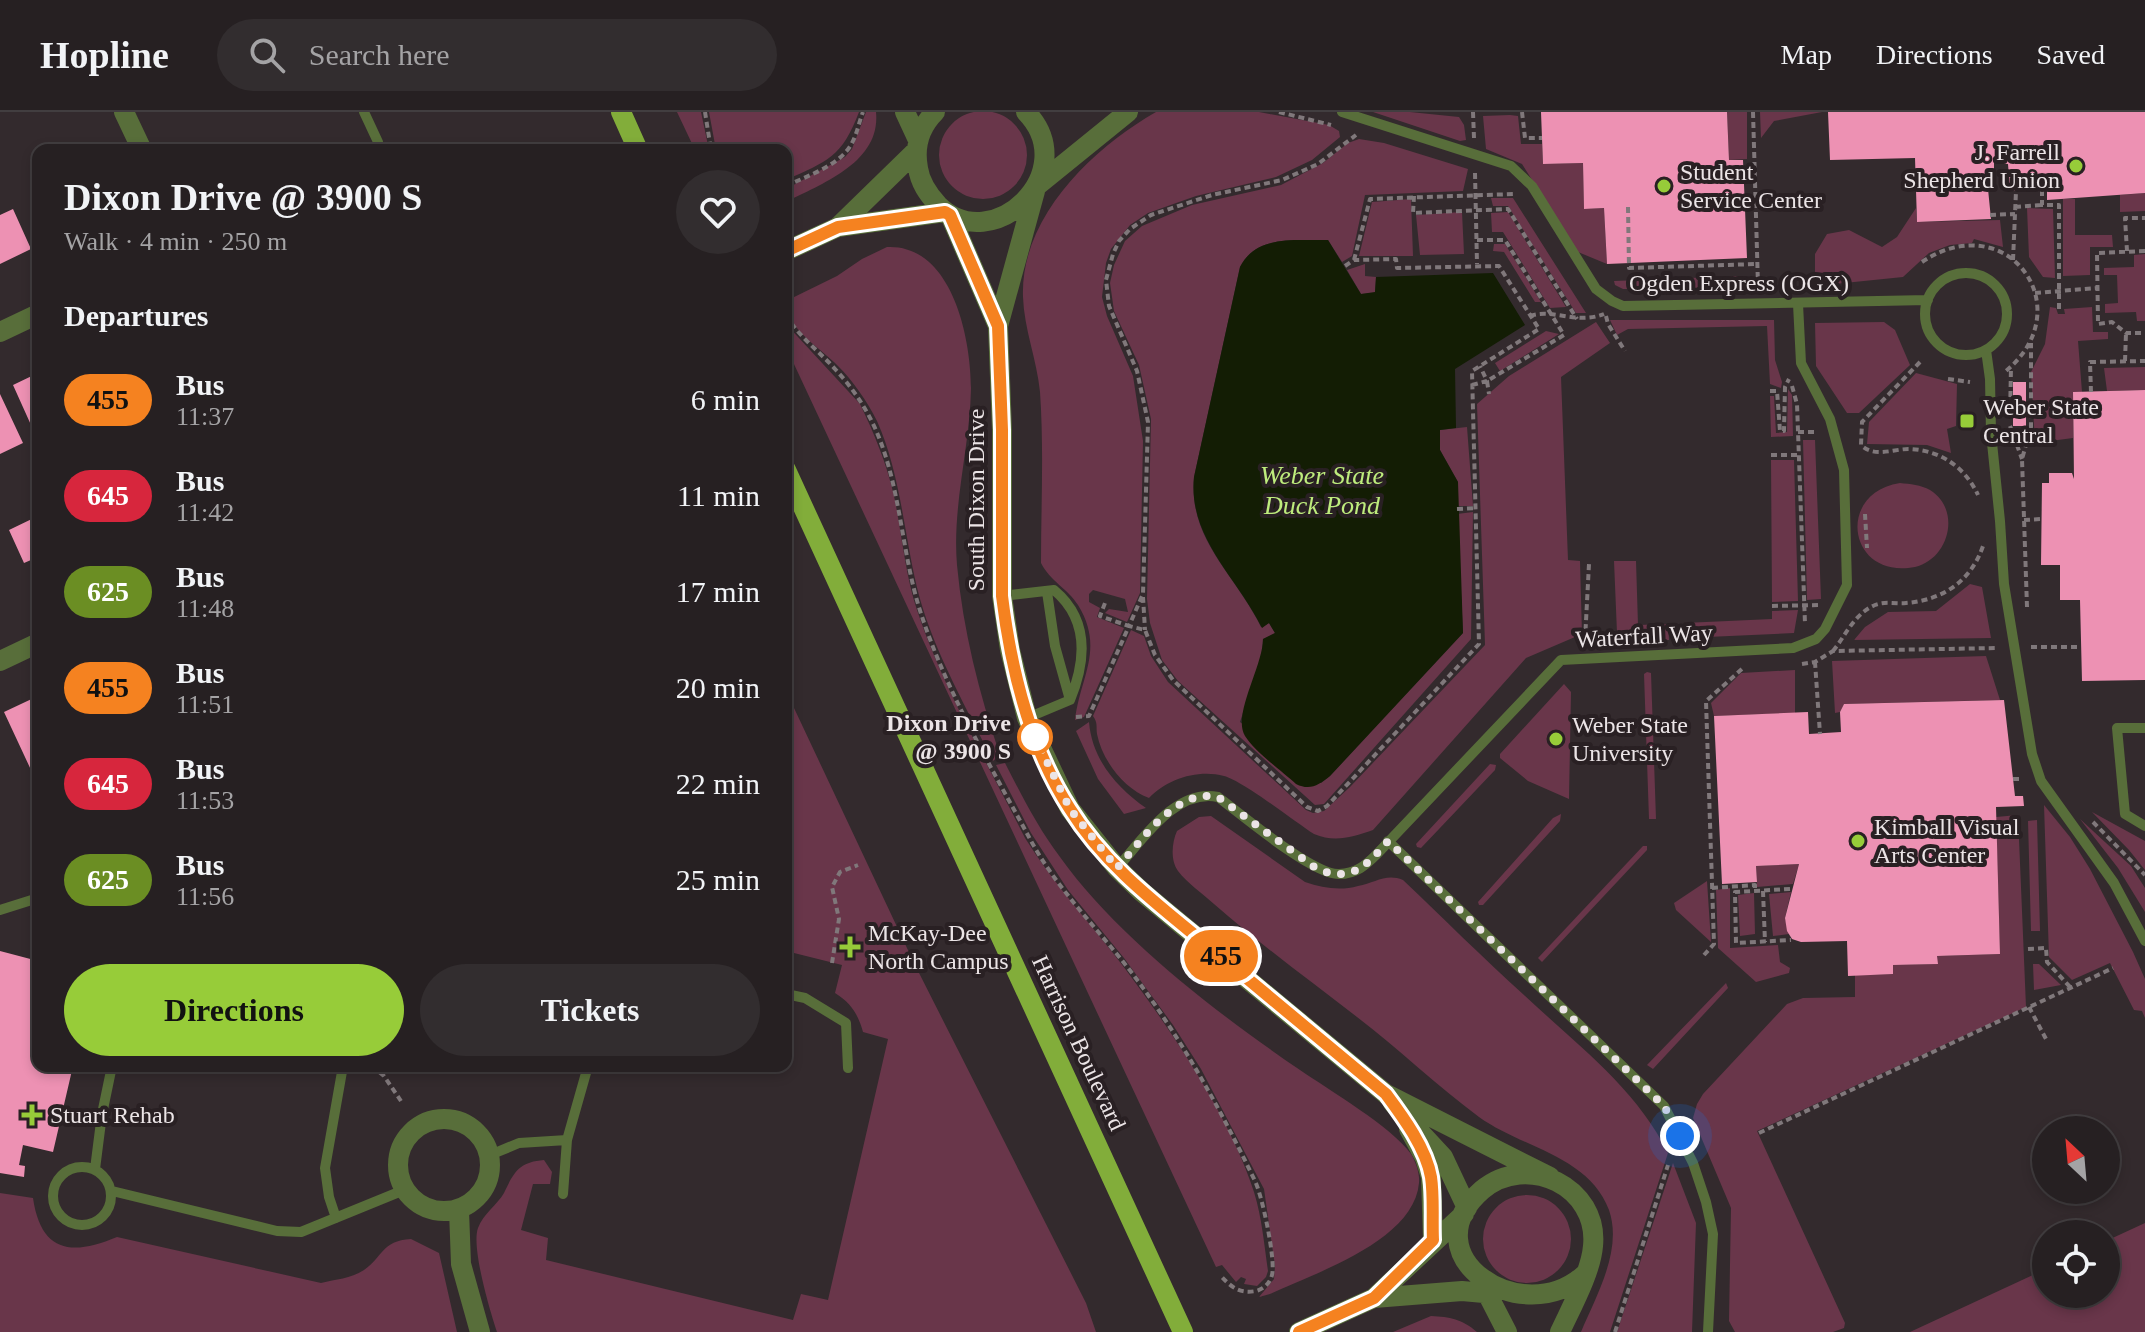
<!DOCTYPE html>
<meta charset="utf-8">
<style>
body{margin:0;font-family:Georgia,serif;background:#322d2f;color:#f1f3f6;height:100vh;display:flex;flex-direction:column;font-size:30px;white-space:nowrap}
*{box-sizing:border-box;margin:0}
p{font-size:26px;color:#a4a3a5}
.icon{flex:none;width:44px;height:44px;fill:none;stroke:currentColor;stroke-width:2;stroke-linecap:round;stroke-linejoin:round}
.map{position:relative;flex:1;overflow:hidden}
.panel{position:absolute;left:32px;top:32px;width:760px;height:928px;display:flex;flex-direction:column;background:#262022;border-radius:16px;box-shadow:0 4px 12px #0003,0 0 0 2px #423e40}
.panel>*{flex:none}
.badge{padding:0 16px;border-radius:26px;font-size:28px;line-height:52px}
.needle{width:52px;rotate:334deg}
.buttons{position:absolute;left:2032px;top:1004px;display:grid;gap:16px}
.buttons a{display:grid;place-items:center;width:88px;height:88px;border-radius:50%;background:#262022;box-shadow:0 4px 12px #0003,0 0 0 2px #423e40;font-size:40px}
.you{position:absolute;width:40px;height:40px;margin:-20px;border:6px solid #fff;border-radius:50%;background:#1a73e8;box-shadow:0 0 0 12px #1a73e833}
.map>.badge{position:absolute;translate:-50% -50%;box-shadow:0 0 0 4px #fff}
h2{padding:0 32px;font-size:30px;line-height:72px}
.round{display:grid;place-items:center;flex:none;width:84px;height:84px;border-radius:42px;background:#322d2f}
.head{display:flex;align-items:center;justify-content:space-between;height:136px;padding:0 32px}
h1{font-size:38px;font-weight:700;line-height:60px}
.cta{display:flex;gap:16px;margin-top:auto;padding:16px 32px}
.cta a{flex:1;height:92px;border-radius:48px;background:#97cc39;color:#111;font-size:32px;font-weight:700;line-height:92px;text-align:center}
.cta a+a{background:#322d2f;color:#f1f3f6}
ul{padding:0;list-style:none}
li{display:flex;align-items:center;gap:24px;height:96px;padding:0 32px}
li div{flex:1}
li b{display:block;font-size:30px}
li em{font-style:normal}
li .badge{min-width:88px;font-weight:700;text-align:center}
header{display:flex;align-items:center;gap:48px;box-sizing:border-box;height:112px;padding:0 40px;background:#262022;border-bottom:2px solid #423e40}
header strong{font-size:38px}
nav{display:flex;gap:44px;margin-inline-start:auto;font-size:28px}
.search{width:560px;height:72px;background:#322d2f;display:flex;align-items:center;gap:20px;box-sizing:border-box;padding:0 28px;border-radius:44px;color:#a4a3a5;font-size:30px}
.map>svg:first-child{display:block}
.green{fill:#69364a}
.water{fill:#131d04}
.building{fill:#ed91b3}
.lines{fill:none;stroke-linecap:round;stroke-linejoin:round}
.path{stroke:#80787b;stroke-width:4;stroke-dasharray:6 4;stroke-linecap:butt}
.service{stroke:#586e3a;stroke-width:10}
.minor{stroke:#586e3a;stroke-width:20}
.tertiary{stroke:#586e3a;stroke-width:20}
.primary{stroke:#82ad3a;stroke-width:20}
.line-casing{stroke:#fff;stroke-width:18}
.line{stroke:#f58220;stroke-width:12}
.walk{stroke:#ebe4e6;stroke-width:8;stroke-dasharray:0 14.4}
.poi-dot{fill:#97cc39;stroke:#292023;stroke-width:3}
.stop-dot{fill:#fff;stroke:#f58220;stroke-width:4}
.labels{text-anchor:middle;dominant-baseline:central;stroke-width:8;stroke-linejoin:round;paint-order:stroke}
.poi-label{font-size:24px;fill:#ebe4e6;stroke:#292023;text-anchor:start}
.street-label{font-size:24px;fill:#ebe4e6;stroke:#292023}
.stop-label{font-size:24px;font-weight:bold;fill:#ebe4e6;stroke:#292023;text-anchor:end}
.water-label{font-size:26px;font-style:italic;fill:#beec7d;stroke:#292023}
</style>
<header>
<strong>Hopline</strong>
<div class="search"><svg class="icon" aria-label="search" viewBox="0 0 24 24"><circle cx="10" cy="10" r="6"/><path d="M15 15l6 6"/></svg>Search here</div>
<nav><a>Map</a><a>Directions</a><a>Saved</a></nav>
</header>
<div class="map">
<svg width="2145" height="1220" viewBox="0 0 2145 1220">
<rect width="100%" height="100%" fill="#332a2d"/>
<path class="green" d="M939 43a44 44 0 1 1 88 0a44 44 0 1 1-88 0Z
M677,0h24l8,38h-14z
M709,0h150c-17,45 -31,49 -73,68v-30h-70z
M866,0h10c5,50 -53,71 -90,90v-13l59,-32 7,-8z
M1156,0h103l70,13 10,6 1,6 -28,23 -36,17 -80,19 -48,17 -18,12 -19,24 -5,14 -4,34 5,19 26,60 10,65 -3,152 -13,29 -22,-9 4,-4 19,3 -3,-13 -32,-9 -4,4v8l11,6 -3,9 27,11 -40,89 -9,3c5,-43 30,-71 3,-115 -11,-17 -28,-24 -37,-42 0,-57 3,-114 -1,-171 -3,-32 -16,-63 -17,-95 -3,-80 70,-149 133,-185z
M1373,0h37l49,5 5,8 2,15 -6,1z
M1727,0h20v47l-18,1z
M1760,0h62l-48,9 -13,17z
M1510,3l8,1 3,28h21l1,20 40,-1 1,46 20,-1 3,56 -29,-12 -56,-88 -36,-15 -3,-33z
M1359,27l25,4 84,26 -5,22 -98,4 -13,61 -10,6 -14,-22c-33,1 -71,-6 -88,27l-46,210c-6,63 42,98 67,150l8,-4 6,10 -12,6 -1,15 -22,68 81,61 9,-7 133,-143 -6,-119 16,-2 -2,127 -147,165 -9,1 -137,-124 -16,-21 -12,-37 -3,-24 4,-180 -12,-54 -25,-54 -4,-28 4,-18 11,-24 17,-15 50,-21 89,-20 42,-22 25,-20z
M2145,81v18l-25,1v-17z
M1491,86h22l73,115h-10l-68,-107h-15z
M1411,87l2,57h-54l13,-54z
M2063,87h12v36h37l1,12h-23v28l-27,1z
M1916,96l1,14 83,-2 3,27 -29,-8 -2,4 -22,2 -21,8 -26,24 -88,9v-32l12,-20 22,-4 33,17 15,-10z
M2027,96l26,1 2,69 -12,-1 -14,-20z
M1462,100l2,42 -44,1 -4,-40z
M1508,100l58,95 -16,1 -47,-76h-11l-1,-19z
M1494,132h11l36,58h-6l-31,-50 -11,-1z
M887,135c65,-3 84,91 84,141 -1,60 -19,117 -14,177 6,65 22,128 43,190l-7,6c-26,-52 -57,-106 -73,-162 -16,-59 -18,-122 -43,-178 -10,-20 -24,-40 -39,-55 -17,-18 -52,-37 -52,-65l51,-25 25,-17z
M2145,142v67h-8l-1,-9 -31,1v-9l13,-1 -1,-28h-13v-7l30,-1v-12z
M1365,152v12l11,1 -1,16 -14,1 -14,-24z
M1740,164l-3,8 -52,5h-62l-8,-4 -1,-4z
M2050,195l6,1 2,6h7l-1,-5 28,-2 1,25h15v7l-30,2 4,51h-9v46l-38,5 -4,-71 14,-28z
M1610,208h164l1,40 7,22 -1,6 -11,-4 -3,-58 -139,3 -11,6z
M1596,210l14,21 -49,34 7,183 12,1 2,73 -56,24 -153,172c-21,7 -38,13 -59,4 -20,-13 -71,-53 -90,-58 -26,-7 -57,3 -75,22 -25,-9 -47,-38 -52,-64 -1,-8 1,-11 -4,-18l38,-86 13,6 7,20 17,26 138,128 7,3 11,-2 26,-24 135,-142 -8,-241 32,-28z
M1884,210l11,8 15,35 -51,48h-12l-31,-47 -1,-43z
M786,212l74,80c14,29 27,60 34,92 8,38 11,78 23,114 25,77 72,156 108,228 29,47 68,88 101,132 47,63 104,147 128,222 8,26 10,52 14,79l-2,6 -9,9 -13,-2 2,-5 -5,-2 -5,5 -14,-17 -6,2 -430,-920z
M1546,219l13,3 -59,37 -5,-8z
M2145,255v23l-38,1 -3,-23z
M1916,261l41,11 -1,42 -9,3 4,24 -24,-8 -60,-1 2,-22z
M1788,277l4,6 1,41 -22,1 -1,-41h4l2,37 11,-1z
M1467,315l6,79h-16l1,-24 -18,-32v-20z
M1803,328h12l6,159 -14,1z
M1771,348h23l4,141 -26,1z
M1900,371c10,1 21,2 30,7 32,20 19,69 -15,77 -67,13 -80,-74 -15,-84z
M1614,449h22l2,64 30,-1 1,16 -47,-1 -5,-6z
M1970,472l12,3 9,51 -137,2 11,-13 23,-15 48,-1z
M1798,498l-4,23 -109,5 -1,-15 88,-4v-8z
M1986,544l14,44 -156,4 -4,8 -5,1 -3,-52z
M1795,558v43l-81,3 -3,-13 30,-30z
M1647,560l4,1 5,146h-7l-5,-145z
M1564,572l7,8 -2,107 -41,-18 -28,-23v-4z
M786,579l129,274 171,338 10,29h-599c-7,-21 -26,-85 -19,-104 5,-14 19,-23 26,-35 10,-21 15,-31 40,-33l8,12 -2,12h-17l-12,46 27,8 -2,22 247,60 8,-26 27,6 60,-261 -25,-7c-5,-18 -12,-29 -28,-39l7,-28 -56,-14z
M1089,610c3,37 27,65 57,86l-22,6 -26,-35 -22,-48z
M1005,651c17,33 33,65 55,94 56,79 159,158 240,213 29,20 92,57 111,84 5,8 9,20 8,29 -5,58 -104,90 -149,111l-11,3 15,-18 1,-13 -11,-77 -63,-120 -28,-44 -49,-67 -56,-68 -37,-57 -35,-68z
M1490,652l6,1 -1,5 -74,78 -4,-1 -1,-3z
M2044,693l26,32 20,32 43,83 12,27v39l-3,-7 -8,-1 -24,-47 -38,17 -23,-23z
M2092,700l53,29v29l-16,-20z
M1561,702l-1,7 -77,84h-4l-1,-3 75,-84z
M2018,703l8,192 -269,124 88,192 -1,5 -11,4h-98l-6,-11 2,-113 -38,-90 4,-14 6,-10 84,-90 16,-6 52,-1v-22l38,-1v-9l44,-1v-8l63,-2 -4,-137z
M1211,704l94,66c18,6 35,9 53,4 17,-3 28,-13 45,-6 40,38 80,78 121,115 52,49 112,93 144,158l-58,179h-29c15,-36 42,-82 28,-122 -20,-54 -87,-62 -130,-93 -42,-31 -80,-68 -122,-100 -48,-37 -97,-73 -143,-113 -11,-10 -27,-21 -36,-33 -8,-11 -6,-29 -1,-40l22,-14z
M2080,707l51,47 14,22v24l-27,-44z
M2037,708l3,111h-9l-3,-110z
M1643,734h4v4l-105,112 -4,-4z
M1799,752l-6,20 -36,3 -1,-21z
M1707,769l4,61 -35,-32 -2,-7z
M1730,776v60l48,-3 2,17 10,6 -1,5 -33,9 -38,-34 -2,-58z
M1791,780l-6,26 4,16 -16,2 -4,-42z
M1754,781l1,41 -15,2 -2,-41z
M2033,852h6l22,21 -27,5z
M1726,871l2,5 -75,81 -6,-4z
M1673,1051l23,60 -4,109h-75z
M0,1081l33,5c8,55 39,58 84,39l204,46c15,-4 29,-4 43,-13 19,-13 17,-29 47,-31l28,14 18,79h-457z
M1483 1127a44 44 0 1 1 88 0a44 44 0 1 1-88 0Z
M2145,1111v109h-235l136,-63v25h60v-53z
M1431,1204c19,1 31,3 46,16h-84z"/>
<path class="water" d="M1328,128l33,54 14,-2 1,-15 117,-4 32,52 -70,44 1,59 -16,2v20l18,32 5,151 -133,143c-11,9 -20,15 -34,8 -14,-13 -41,-32 -51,-48 -13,-21 18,-70 18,-97l12,-6 -6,-10 -7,5c-25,-51 -74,-90 -68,-151l46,-210c17,-33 55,-26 88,-27z"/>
<path class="building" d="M1541,0h186l2,48h14l4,98 -140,6 -3,-56 -20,1 -1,-46 -40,1z
M1828,0h317v81l-98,7v-11l-37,2 -2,-27 -14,-1v6h-8l5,50 -74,3 -2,-64 -85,2z
M13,97l18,40 -31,15v-49z
M38,261v49l-7,3 -18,-40z
M2013,270h13v44h-13z
M2145,278v290l-63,1 -2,-81h-20v-35h-19l1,-82h7v-10h23l2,6 -1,-87z
M0,282l23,49 -23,11z
M38,404v41l-14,6 -15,-33z
M38,584v89l-34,-73z
M2004,588l11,96h8l1,10 -28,1 4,147 -63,2 1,8 -45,1v9l-45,2 -1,-35 -46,1 -9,-3 -5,-8 -2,-13 14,-54 -43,2 1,16 -35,2 -8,-168 94,-4 1,22 32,-2 -1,-20 4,-8z
M0,839l38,10v105h35l-20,86 -30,-7 -4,20 6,1 -1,11 -24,-4z"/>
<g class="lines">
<path class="path" d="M705,0l6,38
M1279,0l52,13
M1473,0l1,26
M1522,0l3,26h17
M1753,0l5,174
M1475,61l2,91
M786,74c21,-10 55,-21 66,-43 5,-9 7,-21 11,-31
M2042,78v15h17v106
M1414,84l-1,17 95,-4 69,110
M1628,95l1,61 128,-4
M2015,95l27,-2
M1990,103l25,-1
M1477,128h28l59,95 -77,46 2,13
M2127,139l-2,-33h20
M2145,139l-48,2 1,71 14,-2 14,11h19
M1354,148l16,-61 144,-5
M2013,148l3,-69
M1922,150c85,-57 160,46 84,109
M1345,154l9,-6 42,-1 1,9 102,-2 40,63 -67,42 7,273 -152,162 -9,5 -11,-4 -134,-127 -18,-25 -10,-25 -16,-4 14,-32 5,-172 -11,-51 -28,-65 -3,-26 7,-26 6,-13 11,-12 21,-14 61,-20 70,-15 36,-16 38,-29
M2035,181l62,-5
M786,203c13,22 32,35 49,54 16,17 30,37 40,59 25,56 26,118 43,176 24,80 72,161 112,235 26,49 68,90 102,134 49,65 88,135 123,208 7,14 21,79 17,94 -2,8 -8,14 -16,16 -17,3 -25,-4 -36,-16
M1530,204c23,-8 46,9 74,-2
M1606,204l2,8 17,27
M2125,249l1,-28
M1920,250l-58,60 -1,23c13,13 32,4 48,4 31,1 56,18 69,46
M1948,267l22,3
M1472,273l15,-4 -7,-15
M1792,274l5,18 8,220
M1770,279h7l3,40h4l1,-44 4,-8
M2091,280l-1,-30 55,-1
M2010,305l1,-50
M2010,314l12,33
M1798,320h18
M1771,343h28
M1457,397l19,-1
M1865,402l2,34
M2024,408l18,-1
M1143,485l2,33
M1772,494l46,-1
M2027,495l-5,-148 9,-32v-84
M1585,528l4,-76
M2031,535h50
M1833,539c13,-16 21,-37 42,-46 10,-4 21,-1 31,-2 37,-3 65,-22 77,-57
M1815,550l5,72
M1802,552l13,-2 18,-11 165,-3
M1076,605l13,-1 40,-90 -29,-10 5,-13
M2013,667h9
M2093,710l52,53
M1712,776l43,-3v5
M1790,777l-55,3 1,51 55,-3
M1763,779l2,51
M2028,837l18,-1 1,14 23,25
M1704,843l10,-11 -8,-243 36,-32
M832,851l7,-44 -7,-32 8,-15 18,-7
M2029,895l17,32
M372,954l12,10 17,25
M1759,1021l354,-165
M1615,1220l53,-167"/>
<path class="service" d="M364,0l14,30
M1342,0l169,54 21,20 64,103 16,12 11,5 305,-6
M1925 202a41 41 0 1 1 82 0a41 41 0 1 1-82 0Z
M1986,238l4,29 1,54 9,88 4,63 28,170 9,27 73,102 31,58
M1047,480l8,54 15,54
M1002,484l52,-6c36,30 32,71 16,110l-43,18
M2145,616h-28l8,86 20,12
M1388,729l276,265 29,57 13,39 7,32 -5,98
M1117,756c25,-27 58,-80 101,-71 24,18 95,78 121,77 17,0 27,-9 38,-20l184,-194 232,-12 23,-9 9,-10 22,-44 -3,-115 -14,-51 -29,-56 -3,-59
M0,798l38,-12
M786,882l19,4 41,25 2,45
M490,1043l29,-12 48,-3
M53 1084a29 29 0 1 1 58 0a29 29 0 1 1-58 0Z
M95,1057l7,-55 10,-48
M112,1079l165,40 24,1 103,-42
M563,1082l4,-54 21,-74
M336,1106l-7,-21 -4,-29 18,-102"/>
<path class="minor" d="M124,0l18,38
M0,220l38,-18
M0,549l38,-18
M398 1053a46 46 0 1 1 92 0a46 46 0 1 1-92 0Z
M459,1098l2,54 19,68"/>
<path class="tertiary" d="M905,0l13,28
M935,0c-15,15 -21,35 -17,56 2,15 10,26 20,37 54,54 146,-33 88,-93
M1038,73l90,-73
M950,103l48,111 4,104v166l8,54 17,68 43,91 47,59 25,24 244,202 164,83
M838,115l78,-76
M786,139l52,-24 107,-15
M998,214l37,-135
M1393,991l50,54 24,51
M1409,1017l16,29 6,19 2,63
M1489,1185l18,35
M1374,1186l88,-7 22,2
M1299,1220l75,-34 90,-84
M1560,1220c11,-24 31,-60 33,-86 6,-59 -66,-94 -111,-56 -74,65 40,142 103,84"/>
<path class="primary" d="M621,0l17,38
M786,358l397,862"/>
</g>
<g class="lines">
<g class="line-casing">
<path id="line" d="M786,139l52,-24 107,-15 5,3 48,111 4,104v166c9,74 27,150 68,213 36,58 91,98 143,141 58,48 115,96 173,144 17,23 40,54 45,83 3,20 1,43 2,63l-59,58 -75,34"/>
</g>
<use href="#line" class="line"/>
<path class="walk" d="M1035,625l35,72 47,59c25,-27 58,-80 101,-71l99,72c35,14 50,-4 71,-28l276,265 16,30"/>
</g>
<g class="poi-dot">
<circle cx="2076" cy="54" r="8"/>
<circle cx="1664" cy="74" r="8"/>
<rect x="1959" y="301" width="16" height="16" rx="4"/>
<circle cx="1556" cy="627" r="8"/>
<circle cx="1858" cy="729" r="8"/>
<path d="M846 823h8v8h8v8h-8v8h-8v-8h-8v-8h8z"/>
<path d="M28 991h8v8h8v8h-8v8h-8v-8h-8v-8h8z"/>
</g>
<circle class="stop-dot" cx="1035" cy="625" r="16"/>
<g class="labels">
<g class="poi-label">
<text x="2060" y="40" text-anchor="end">J. Farrell<tspan x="2060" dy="28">Shepherd Union</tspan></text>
<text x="1680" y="60">Student<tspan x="1680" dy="28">Service Center</tspan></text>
<text x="1983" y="295">Weber State<tspan x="1983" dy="28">Central</tspan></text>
<text x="1572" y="613">Weber State<tspan x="1572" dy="28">University</tspan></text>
<text x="1874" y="715">Kimball Visual<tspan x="1874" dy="28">Arts Center</tspan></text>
<text x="868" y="821">McKay-Dee<tspan x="868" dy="28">North Campus</tspan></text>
<text x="50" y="1003">Stuart Rehab</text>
</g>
<g class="street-label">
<text x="1739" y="171">Ogden Express (OGX)</text>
<text transform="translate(976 388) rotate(-90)">South Dixon Drive</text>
<text transform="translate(1644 524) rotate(-3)">Waterfall Way</text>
<text transform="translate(1079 931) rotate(65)">Harrison Boulevard</text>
</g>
<g class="stop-label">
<text x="1011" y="611">Dixon Drive<tspan x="1011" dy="28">@ 3900 S</tspan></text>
</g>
<g class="water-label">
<text x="1322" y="363">Weber State<tspan x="1322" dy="30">Duck Pond</tspan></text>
</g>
</g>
</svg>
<div class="buttons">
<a><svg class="needle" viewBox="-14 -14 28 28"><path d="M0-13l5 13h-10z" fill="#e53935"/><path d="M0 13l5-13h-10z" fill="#a4a3a5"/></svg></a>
<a><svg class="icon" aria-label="locate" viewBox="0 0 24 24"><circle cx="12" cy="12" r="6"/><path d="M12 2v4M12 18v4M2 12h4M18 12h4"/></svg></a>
</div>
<div class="you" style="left:1680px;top:1024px"></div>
<b class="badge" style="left:1221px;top:844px;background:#f58220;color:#111">455</b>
<section class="panel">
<div class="head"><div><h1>Dixon Drive @ 3900 S</h1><p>Walk · 4 min · 250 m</p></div><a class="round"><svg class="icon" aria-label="heart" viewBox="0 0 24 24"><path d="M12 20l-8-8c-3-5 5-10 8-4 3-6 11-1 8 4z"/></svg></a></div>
<h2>Departures</h2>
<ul>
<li><span class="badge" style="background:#f58220;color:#111">455</span><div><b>Bus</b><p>11:37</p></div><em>6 min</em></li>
<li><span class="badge" style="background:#d7263d;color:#fff">645</span><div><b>Bus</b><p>11:42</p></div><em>11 min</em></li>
<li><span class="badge" style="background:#6b8e23;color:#fff">625</span><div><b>Bus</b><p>11:48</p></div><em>17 min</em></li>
<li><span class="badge" style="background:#f58220;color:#111">455</span><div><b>Bus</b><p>11:51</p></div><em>20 min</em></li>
<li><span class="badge" style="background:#d7263d;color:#fff">645</span><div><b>Bus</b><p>11:53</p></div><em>22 min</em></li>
<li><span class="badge" style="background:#6b8e23;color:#fff">625</span><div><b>Bus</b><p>11:56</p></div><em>25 min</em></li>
</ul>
<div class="cta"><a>Directions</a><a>Tickets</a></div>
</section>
</div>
